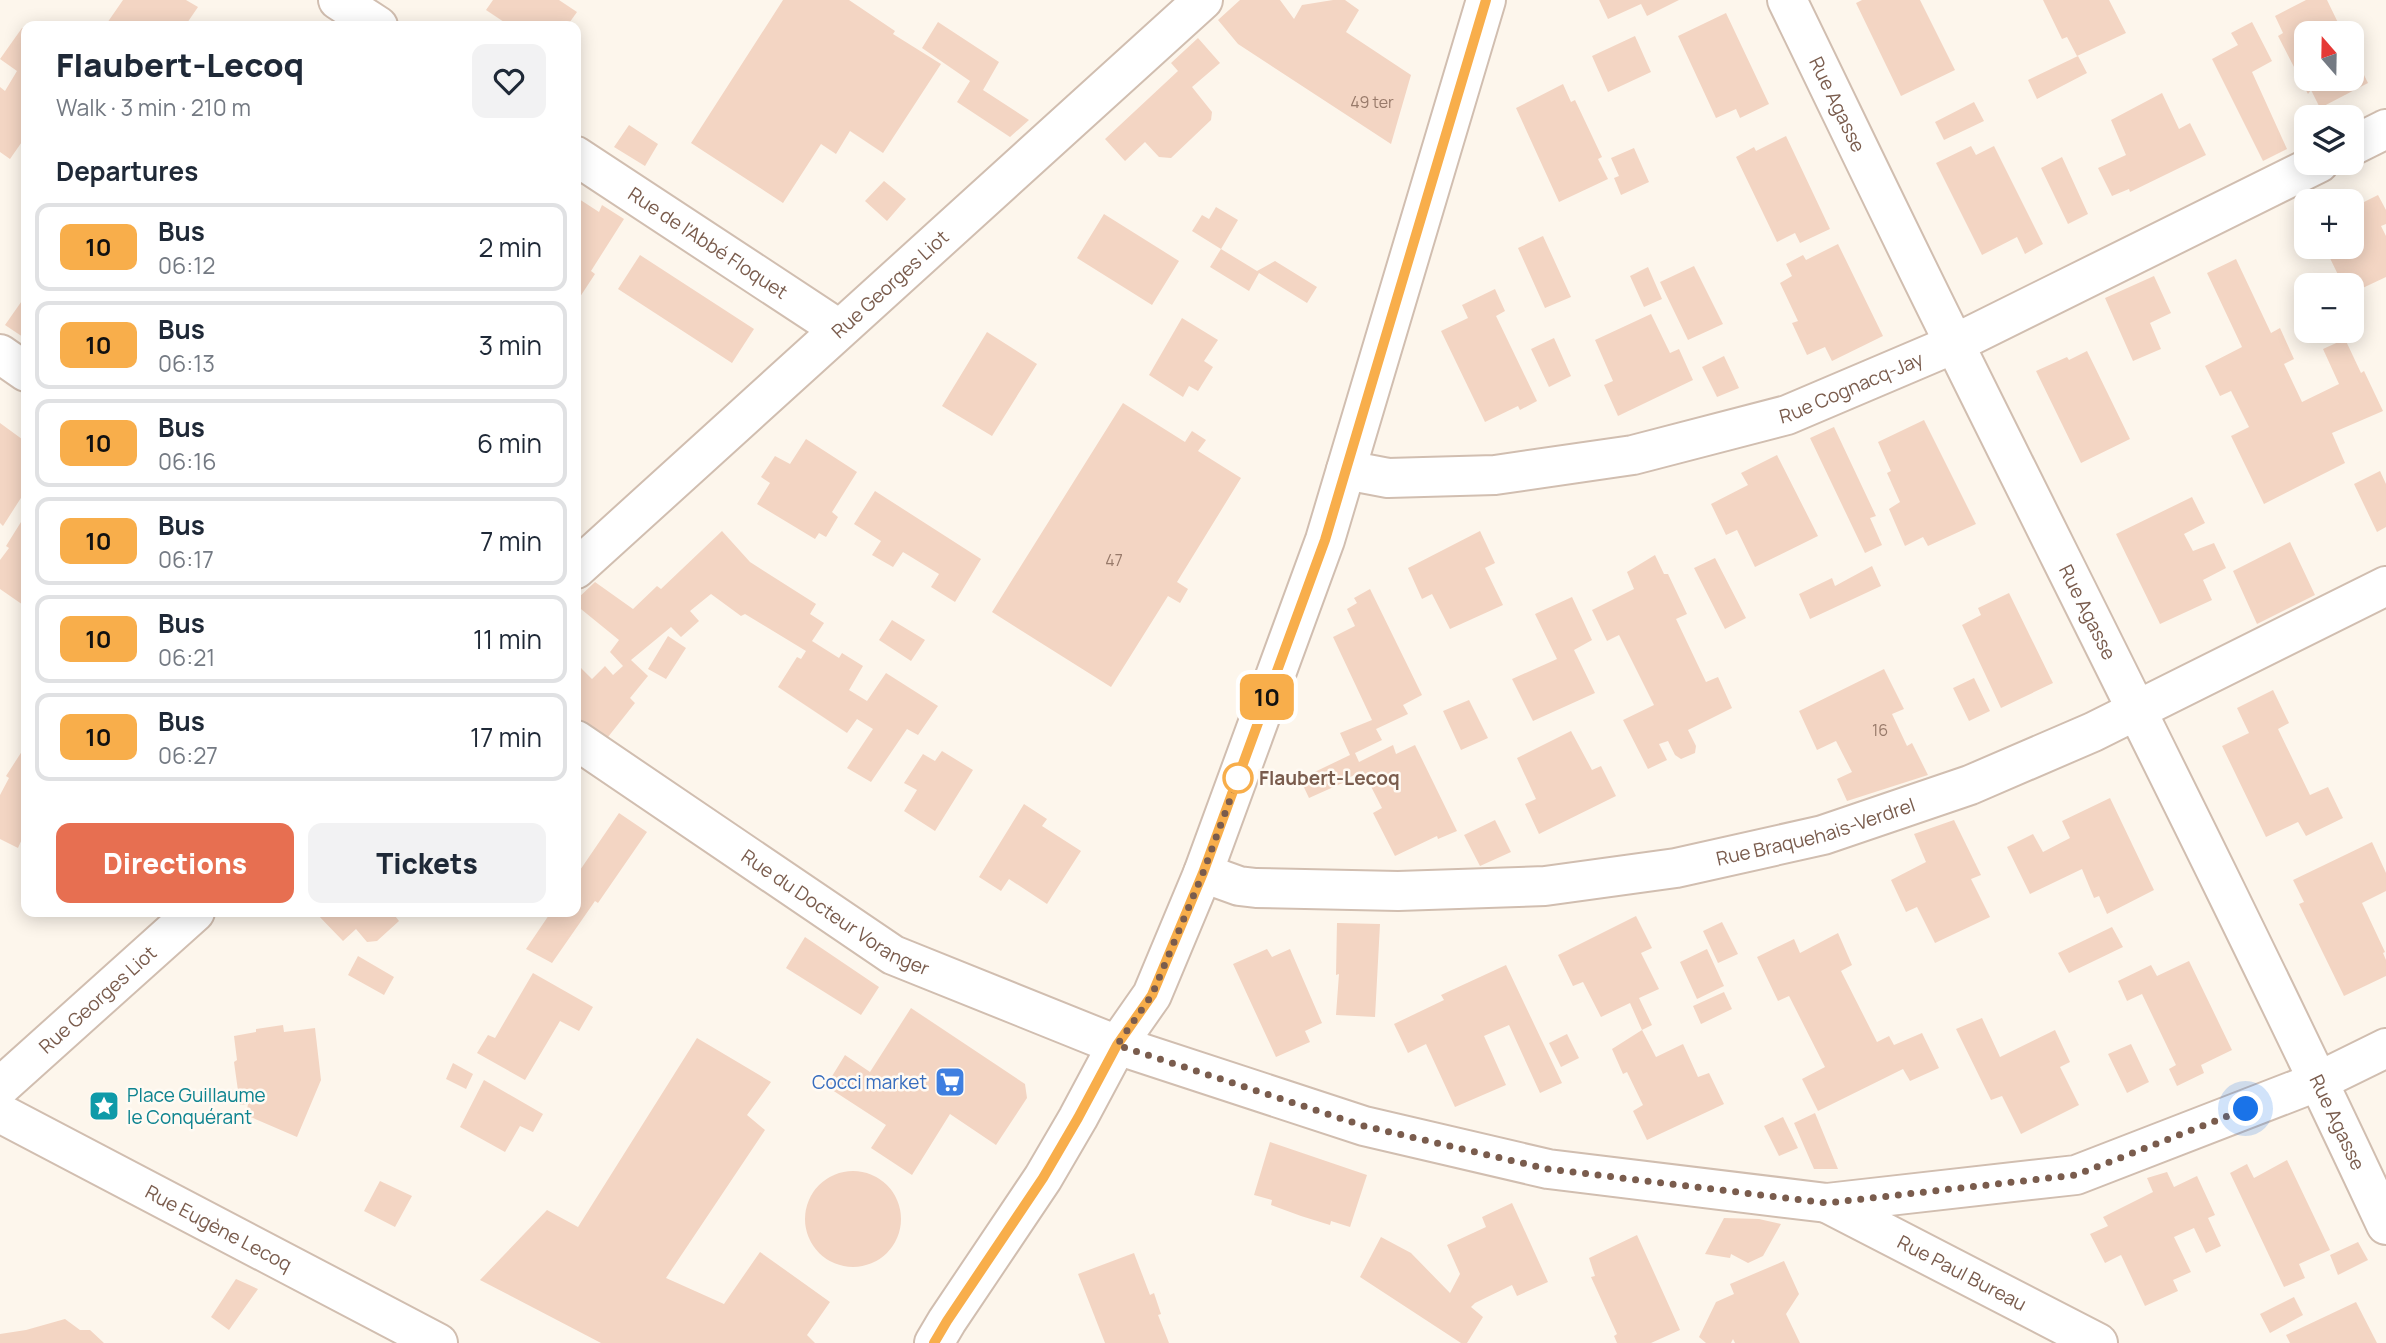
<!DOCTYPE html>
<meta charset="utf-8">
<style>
body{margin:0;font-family:Manrope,sans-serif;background:#f2f2f3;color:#1f2937;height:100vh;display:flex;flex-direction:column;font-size:26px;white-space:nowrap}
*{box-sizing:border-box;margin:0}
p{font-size:23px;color:#747a83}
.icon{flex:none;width:38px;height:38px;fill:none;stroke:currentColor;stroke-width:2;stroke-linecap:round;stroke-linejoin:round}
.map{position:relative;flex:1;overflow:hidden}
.sheet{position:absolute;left:21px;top:21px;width:560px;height:896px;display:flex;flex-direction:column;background:#fff;border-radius:14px;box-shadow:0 4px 18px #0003}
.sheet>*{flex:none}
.badge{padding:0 14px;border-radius:10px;font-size:24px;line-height:46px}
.needle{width:46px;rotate:340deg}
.buttons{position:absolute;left:2294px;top:21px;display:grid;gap:14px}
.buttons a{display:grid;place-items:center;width:70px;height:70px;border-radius:14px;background:#fff;box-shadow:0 4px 18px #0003;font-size:35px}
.you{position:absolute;width:35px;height:35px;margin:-18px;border:5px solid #fff;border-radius:50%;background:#1a73e8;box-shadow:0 0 0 10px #1a73e833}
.map>.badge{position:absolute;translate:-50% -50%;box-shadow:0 0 0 4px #fff}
h2{padding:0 35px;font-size:26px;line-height:63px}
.round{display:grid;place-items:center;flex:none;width:74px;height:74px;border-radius:14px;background:#f2f2f3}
.headline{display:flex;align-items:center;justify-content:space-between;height:119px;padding:0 35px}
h1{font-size:33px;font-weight:800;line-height:52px}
.primary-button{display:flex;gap:14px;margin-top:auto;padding:14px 35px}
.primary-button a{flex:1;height:80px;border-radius:14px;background:#e76f51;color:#fff;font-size:28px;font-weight:800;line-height:80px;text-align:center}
.primary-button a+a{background:#f2f2f3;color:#1f2937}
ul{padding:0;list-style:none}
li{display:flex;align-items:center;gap:21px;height:88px;margin:0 14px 10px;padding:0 21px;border:4px solid #e0e1e3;border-radius:14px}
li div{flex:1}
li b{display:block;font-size:26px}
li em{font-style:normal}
li .badge{min-width:77px;font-weight:700;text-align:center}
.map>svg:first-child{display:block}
.building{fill:#f3d5c3}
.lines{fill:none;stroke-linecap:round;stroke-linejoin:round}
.minor-casing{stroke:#d1beb0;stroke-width:42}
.tertiary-casing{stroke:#d1beb0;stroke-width:42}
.minor{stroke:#fff;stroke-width:38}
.tertiary{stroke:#fff;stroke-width:38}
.line-casing{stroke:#fff;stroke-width:16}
.line{stroke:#f8ae4b;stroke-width:10}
.walk{stroke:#7a5c4d;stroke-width:7;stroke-dasharray:0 12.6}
.stop-dot{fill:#fff;stroke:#f8ae4b;stroke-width:3.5}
.labels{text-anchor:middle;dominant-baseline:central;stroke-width:5;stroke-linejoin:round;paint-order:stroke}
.number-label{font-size:16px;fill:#987a6a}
.street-label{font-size:19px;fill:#7a5c4d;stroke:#fffaf3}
.stop-label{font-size:19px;font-weight:bold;fill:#7a5c4d;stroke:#fffaf3;text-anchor:start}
.shop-label{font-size:19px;fill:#366cbe;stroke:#fffaf3;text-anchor:end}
.culture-label{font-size:19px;fill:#0d838f;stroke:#fffaf3;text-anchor:start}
</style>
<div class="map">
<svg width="2386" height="1343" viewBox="0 0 2386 1343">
<rect width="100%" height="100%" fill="#fdf6ec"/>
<path class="building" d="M123,0h63l12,7 -13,19h-80z
M493,0h66l18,12 -10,14h-57l-24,-16z
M783,0h66l46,31 -2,3 48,30 -58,89 -33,-22 -14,23 -15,-10 -38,59 -92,-60z
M1240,0h40l14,19 8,-14 31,-5h12l14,10 -13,22 65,43 -20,69 -153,-100 -20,-24z
M1599,0h80l-32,16 -6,-12 -33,15z
M1862,0h58l35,70 -54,26 -45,-93z
M2043,0h66l17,33 -49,23 -10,-19 -5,2z
M2306,0h21l16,33h-37v46h46v-28l16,32 -48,25 -9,-18 -3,4 -30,-58 5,-3 -8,-17z
M1726,13l43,91 -29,14 -4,-9 -20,9 -38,-82z
M938,22l61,40 -16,28 46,30 -19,17 -53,-35 13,-21 -48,-33z
M2252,22l20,39 -20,11 35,77 -24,12 -51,-102 26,-14 -7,-12z
M22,28l4,2v106l-16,23 -10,-7v-65l5,4 12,-20 -17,-12z
M1635,36l16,36 -43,20 -16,-36z
M1198,38l22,25 -28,24 20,25 -1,8 -40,38 -12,-1 -14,-15 -20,19 -20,-22 73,-68 -7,-8z
M2078,56l9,17 -50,26 -9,-19z
M1563,84l8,18 4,-2 27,57 -4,2 10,20 -49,23 -43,-94z
M2162,93l17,36 11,-6 16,32 -76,37 -1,-3 -17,7 -14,-28 28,-13 -15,-35z
M1974,102l10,19 -40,19 -9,-18z
M629,125l29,19 -13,22 -31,-19z
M1786,136l44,93 -30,14 -5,-10 -18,9 -41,-85 18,-10 2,4z
M1971,146l5,9 18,-9 49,98 -18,10 -8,-17 -35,18 -46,-92z
M1634,148l15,34 -28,13 -7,-17 5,-2 -8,-18z
M2062,157l26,57 -20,10 -27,-56z
M884,181l22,18 -19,22 -22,-20z
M2378,195l8,15v14l-5,2 5,10v41l-34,16v-8h-9l-16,-33 -11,6 -6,-11h42v-39z
M579,199l20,13 3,-7 22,14 -33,52 4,3 -19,29v-56l3,-5 -3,-2v-35z
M1216,207l22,13 -17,29 -29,-18 10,-16 7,4z
M1104,214l75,47 -27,44 -75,-47z
M1543,236l28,61 -26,11 -27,-60z
M1838,244l45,92 -51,25 -7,-14 -18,8 -15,-32 6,-2 -18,-38 12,-7 -6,-12 17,-9 3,5z
M1221,249l36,22 18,-10 42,26 -10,16 -48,-30 -10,18 -39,-24z
M640,255l114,74 -22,34 -114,-74z
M2236,259l35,74 9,-5 14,31 -10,5 18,38 37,-18 -16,-35 22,-10 16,34 3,-2 19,40 -51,22 13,30 -81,41 -33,-68 18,-9 -18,-36 -11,5 -15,-30 37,-19 -35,-74z
M1694,266l29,58 -35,16 -28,-58z
M1648,267l14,32 -18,8 -14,-31z
M2154,276l17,37 -21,10 11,26 -28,12 -28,-63z
M1495,289l10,22 -9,5 41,85 -17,9 -2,-4 -33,16 -44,-91 27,-13 -6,-13z
M26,295v38l-3,4 -18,-12z
M1651,314l19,39 9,-4 14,31 -75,36 -14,-31 9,-4 -18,-41z
M1182,318l36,22 -14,21 9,6 -15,24 -9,-5 -6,11 -34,-22z
M987,332l50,32 -45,72 -50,-30z
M1554,338l17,38 -22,11 -18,-38z
M2087,351l43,88 -49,24 -45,-92 31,-14 2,3z
M1724,356l15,32 -22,9 -15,-30z
M1123,403l62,39 7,-11 14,9 -8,11 43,27 -64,104 11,7 -8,14 -12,-7 -57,91 -119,-75z
M1924,420l52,104 -48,22 -5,-9 -18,9 -16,-37 11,-7 -13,-29 4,-2 -13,-29z
M0,423l26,19v48l-23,36 -3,-3z
M1834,427l42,89 -6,2 12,27 -17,8 -55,-115z
M806,439l51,33 -25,40 6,5 -12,20 -7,-4 -4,6 -58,-35 13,-21 -9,-6 14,-21 15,8z
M1777,455l41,81 -63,31 -18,-37 -11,5 -15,-31 37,-19 -7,-12z
M2380,471l6,13v43l-9,5 -23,-48z
M875,491l106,68 -26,43 -24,-15 8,-13 -36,-22 -10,15 -21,-12 9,-14 -27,-17z
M2192,497l13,26 -21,11 9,17 21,-8 12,25 -23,12 9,20 -52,24 -44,-90z
M26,514v93l-26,-18v-29l9,-12 -3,-2z
M722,531l28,31 66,42 -6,10 14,9 -12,18 27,17 3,-5 21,13 -14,24 18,11 19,-28 52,33 -20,29 -11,-6 -36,53 -24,-14 26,-39 -16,-10 -10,14 -69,-46 19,-30 4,2 5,-8 -61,-37 -4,2 -30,-22 -21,17 9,10 -18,16 -10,-10 -40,33 17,16 -18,22 5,5 -31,39 -28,-19v-50l5,-5 11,11 13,-13 8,9 10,-9 -13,-14 9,-12 -43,-35v-5l19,-18 38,27 24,-23 4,3z
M1480,531l15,32 -10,5 18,37 -53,24 -18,-35 -10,5 -14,-31z
M2290,542l25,53 -58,29 -24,-53z
M1655,555l9,19h4l19,40 -11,5 30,63 12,-5 14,31 -44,22 8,16 -1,7 -14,6 -6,-4 -7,-14 -9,3 8,16 -19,9 -25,-49 31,-15 -35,-70 -12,6 -15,-31 42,-21 -7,-17z
M1715,558l31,60 -21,11 -31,-61z
M1872,566l9,20 -71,33 -11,-25 33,-16 3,8z
M1370,589l52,106 -19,10 5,9 -32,15 6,11 -27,13 4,9 34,-17 3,9 19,-9 42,86 -19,8 -1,-3 -42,20 -22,-43 9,-5 -19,-37 -17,8 1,2 -38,17 -9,-19 50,-24 -10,-22 32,-13 -39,-83 22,-11 -8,-17 10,-6 -3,-5z
M2009,593l44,90 -52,25 -39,-83 19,-10 -3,-7z
M1572,597l20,43 -18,10 21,43 -62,28 -21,-42 45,-20 -22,-45z
M892,620l33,20 -14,21 -32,-21z
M668,636l18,12 -20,31 -18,-10z
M1884,669l20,40 -12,5 15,32 5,-3 16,32 -81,26 -10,-22 15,-7 -16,-31 -19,9 -18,-39z
M1974,678l16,33 -21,10 -16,-33z
M2273,690l16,33 -11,6 32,66 18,-8 15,31 -37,18 -8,-14 -32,15 -44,-91 27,-13 -12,-25z
M1469,700l19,38 -27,12 -18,-39z
M1571,731l21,39 9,-4 15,30 -77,38 -14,-30 11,-5 -19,-41z
M26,745v96l-4,-2 -4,9 -18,-9v-44l9,-17 -3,-2z
M942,751l31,19 -38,61 -31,-20 13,-21 -13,-7 19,-29 12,7z
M2110,798l44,92 -47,24 -8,-18 -5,2 -12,-29 -52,25 -23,-47 26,-13 10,18 27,-14 -8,-17z
M1024,804l23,15 -5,7 39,25 -34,53 -38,-25 -8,12 -22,-14z
M619,813l28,19 -49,71 -3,-2 -43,62 -26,-14 25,-37h25v-36z
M1495,820l16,32 -31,14 -16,-31z
M1954,820l27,55 -10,4 19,38 -55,26 -18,-36 -11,5 -15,-32 35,-18 -12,-28z
M2372,842l14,31v18l-24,12 23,49 -2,1 3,7v16l-42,20 -45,-92 5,-2 -11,-22z
M315,912h77l7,9 -22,20 -10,1 -11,-13 -13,12z
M1636,916l16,32 -11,5 18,36 -20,9 13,27 -10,5 -12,-27 -29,14 -18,-35 -10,4 -15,-31z
M1722,922l16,32 -20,9 -15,-32z
M1337,923l43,1 -5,93 -39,-2 3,-41 -3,1z
M2112,927l11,20 -54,26 -11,-20z
M1838,933l14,32 -11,6 36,71 12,-6 5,9 28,-12 17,35 -29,13 -7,-12 -85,42 -16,-32 23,-12 -36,-71 -11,5 -21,-44 37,-18 6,14z
M805,937l74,50 -18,28 -75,-47z
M1267,949l5,8 18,-8 32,74 -17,8 5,11 -34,15 -43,-93z
M1707,949l17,37 -27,13 -17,-37z
M358,956l36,21 -10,18 -36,-20z
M2189,961l43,89 -31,15 3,8 -27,13 -8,-17 7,-4 -34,-71 -15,7 -9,-20 33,-16 6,11z
M1506,965l56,118 -22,10 -31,-68 -25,11 22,49 -51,22 -29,-63 -18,9 -14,-29 50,-24 -3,-5z
M533,973l60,34 -14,24 -19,-10 -35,59 -48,-27 11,-18 7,3z
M1724,992l8,17 -31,15 -8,-18z
M911,1008l114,76 2,14 -31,47 -46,-31 -38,61 -41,-27 15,-23 -60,-39 19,-31 25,17z
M1982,1018l18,39 55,-27 15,32 -10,5 19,38 -58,29 -19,-38 -11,4 -35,-71z
M283,1025l1,7 31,-4 6,52 -24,57 -51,-22 2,-11 -8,1 -6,-43 3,-2 -3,-24 22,-4v-3z
M1642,1030l14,27 27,-13 15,33 11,-4 15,31 -77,36 -14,-29 10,-6 -16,-33 -4,2 -11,-25z
M1567,1034l12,24 -18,9 -12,-24z
M697,1038l74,44 -24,33 18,15 -99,148 58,26 36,-52 70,50 -23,33 8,8h-214l-121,-63 67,-70 31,17z
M2131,1044l18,38 -22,11 -19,-39z
M453,1063l20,11 -7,15 -20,-10z
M484,1080l59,34 -10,18 -13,-6 -15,26 -45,-25z
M1815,1113l23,56h-24l-20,-46z
M1783,1117l15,31 -19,8 -15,-30z
M1270,1142l97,33 -17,52 -19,-6 -1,4 -29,-9 -30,-11 1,-5 -18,-5z
M2287,1160l43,90 -31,14 6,14 -21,9 -54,-114 17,-9 7,14z
M805 1219a48 48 0 1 1 96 0a48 48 0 1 1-96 0Z
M2167,1172l7,15 23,-11 18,39 -7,3 13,28 -15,7 -12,-25 -20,9 17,35 -18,8 5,11 -33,15 -24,-51 -16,8 -15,-29 18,-8 -5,-9 50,-25 -6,-14z
M380,1181l32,15 -17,31 -31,-16z
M1512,1203l36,79 -31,14 -5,-11 -37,18 -4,4 12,10 -16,26h-6l-101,-66 21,-40 30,16 39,40 10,-19 -13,-29 39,-18 -4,-10z
M1724,1218l35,1 22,5 -18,32 -15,7 -17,-9 -1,4 -25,-4z
M1637,1235l43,95 -29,13h-34l-3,-7 3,-2 -26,-57 4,-1 -6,-18z
M2358,1242l10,18 -30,15 -8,-20z
M1134,1253l16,42 4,-2 7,21 -3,1 11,28h-64l-27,-69z
M1784,1261l15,33 -13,20 14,29h-65l-2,-4 -2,4h-25l-7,-6 17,-35 18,-8 -4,-10z
M236,1279l22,10 -29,41 -18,-13z
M2294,1297l9,18 -33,18 -10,-19z
M2356,1302l21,41h-87l-4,-8z
M65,1319l15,11h10l14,13h-104v-9l26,-4z"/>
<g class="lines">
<g class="minor-casing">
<g id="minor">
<path d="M338,0l40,26"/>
<path id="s1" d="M1787,0c56,115 111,231 168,345 145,293 293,584 431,880"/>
<path d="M2352,146l34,-17"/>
<path id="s2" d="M576,156l263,173"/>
<path d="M0,354l26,18"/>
<path id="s3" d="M1346,470l42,8 107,-3 138,-20 154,-40 167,-71 365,-181"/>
<path id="s4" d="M576,569l627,-569"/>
<path id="s5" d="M576,740l317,215 224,90 247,81 184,43 279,34 249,-28 243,-94 67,-33"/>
<path id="s6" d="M1203,873l36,13 17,2 142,3 147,-5 131,-18 147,-33 147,-50 123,-53 293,-146"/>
<path id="s7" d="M0,1087l195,-175"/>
<path id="s8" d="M0,1113l438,230"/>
<path id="s9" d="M1827,1203l271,140"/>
</g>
</g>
<g class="tertiary-casing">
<path id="tertiary" d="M934,1343l13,-22 96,-143 35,-60 39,-73 35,-50 51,-122 122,-333 161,-540"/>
</g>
<use href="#minor" class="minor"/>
<use href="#tertiary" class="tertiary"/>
</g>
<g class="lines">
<g class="line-casing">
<path id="line" d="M934,1343l13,-22 96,-143 35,-60 39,-73 35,-50 51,-122 122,-333 161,-540"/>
</g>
<use href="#line" class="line"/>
<path class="walk" d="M1238,778l-35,95 -51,122 -35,50 247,81 184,43 279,34 249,-28 170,-66"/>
</g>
<defs>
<g id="supermarket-square" transform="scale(1.575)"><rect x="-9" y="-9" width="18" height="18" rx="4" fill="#3f7fe0" stroke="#fffaf3"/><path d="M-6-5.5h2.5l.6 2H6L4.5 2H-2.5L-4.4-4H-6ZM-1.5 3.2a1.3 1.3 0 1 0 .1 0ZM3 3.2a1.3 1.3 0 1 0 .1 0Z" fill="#fff"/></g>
<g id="sight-square" transform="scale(1.575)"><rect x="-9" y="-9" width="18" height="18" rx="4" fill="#0f9aa8" stroke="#fffaf3"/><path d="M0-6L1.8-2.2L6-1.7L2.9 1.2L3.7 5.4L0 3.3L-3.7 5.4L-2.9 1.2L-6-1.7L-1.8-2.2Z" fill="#fff"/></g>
</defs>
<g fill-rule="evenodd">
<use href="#supermarket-square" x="950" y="1082"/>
<use href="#sight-square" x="104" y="1106"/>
</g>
<circle class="stop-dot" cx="1238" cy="778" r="14"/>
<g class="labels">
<g class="number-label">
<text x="1372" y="102">49 ter</text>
<text x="1114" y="560">47</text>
<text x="1880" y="730">16</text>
</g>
<g class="street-label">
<text stroke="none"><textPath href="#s1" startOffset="116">Rue Agasse</textPath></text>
<text stroke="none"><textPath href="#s2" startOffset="158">Rue de l'Abbé Floquet</textPath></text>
<text stroke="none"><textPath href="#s4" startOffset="424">Rue Georges Liot</textPath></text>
<text stroke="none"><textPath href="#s3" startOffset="518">Rue Cognacq-Jay</textPath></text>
<text stroke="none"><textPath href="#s1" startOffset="682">Rue Agasse</textPath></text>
<text stroke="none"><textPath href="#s6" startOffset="621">Rue Braquehais-Verdrel</textPath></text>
<text stroke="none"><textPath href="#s5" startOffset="312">Rue du Docteur Voranger</textPath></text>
<text stroke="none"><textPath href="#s7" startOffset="131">Rue Georges Liot</textPath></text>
<text stroke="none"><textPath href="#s1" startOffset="1250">Rue Agasse</textPath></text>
<text stroke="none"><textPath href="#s8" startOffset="247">Rue Eugène Lecoq</textPath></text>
<text stroke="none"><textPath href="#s9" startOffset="152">Rue Paul Bureau</textPath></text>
</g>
<g class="stop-label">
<text x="1259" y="778">Flaubert-Lecoq</text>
</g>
<g class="shop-label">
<text x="927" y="1082">Cocci market</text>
</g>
<g class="culture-label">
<text x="127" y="1095">Place Guillaume<tspan x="127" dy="22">le Conquérant</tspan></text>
</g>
</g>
</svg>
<div class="buttons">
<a><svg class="needle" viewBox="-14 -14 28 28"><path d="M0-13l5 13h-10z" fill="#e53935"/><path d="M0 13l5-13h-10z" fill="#747a83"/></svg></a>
<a><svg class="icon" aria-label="layers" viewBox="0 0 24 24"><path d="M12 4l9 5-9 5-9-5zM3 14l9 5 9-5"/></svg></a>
<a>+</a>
<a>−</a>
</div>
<div class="you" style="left:2246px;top:1109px"></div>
<b class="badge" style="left:1267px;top:697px;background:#f8ae4b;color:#111">10</b>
<section class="sheet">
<div class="headline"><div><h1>Flaubert-Lecoq</h1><p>Walk · 3 min · 210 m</p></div><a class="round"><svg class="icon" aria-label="heart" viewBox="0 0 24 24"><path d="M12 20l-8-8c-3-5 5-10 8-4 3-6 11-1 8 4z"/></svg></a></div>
<h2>Departures</h2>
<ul>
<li><span class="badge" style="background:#f8ae4b;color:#111">10</span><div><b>Bus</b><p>06:12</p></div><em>2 min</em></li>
<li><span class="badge" style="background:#f8ae4b;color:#111">10</span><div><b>Bus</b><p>06:13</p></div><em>3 min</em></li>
<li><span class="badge" style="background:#f8ae4b;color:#111">10</span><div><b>Bus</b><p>06:16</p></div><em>6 min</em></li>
<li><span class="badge" style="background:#f8ae4b;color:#111">10</span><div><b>Bus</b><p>06:17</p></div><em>7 min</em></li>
<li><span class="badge" style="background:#f8ae4b;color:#111">10</span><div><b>Bus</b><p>06:21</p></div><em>11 min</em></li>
<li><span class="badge" style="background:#f8ae4b;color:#111">10</span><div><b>Bus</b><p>06:27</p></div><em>17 min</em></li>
</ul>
<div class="primary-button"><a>Directions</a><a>Tickets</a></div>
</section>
</div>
